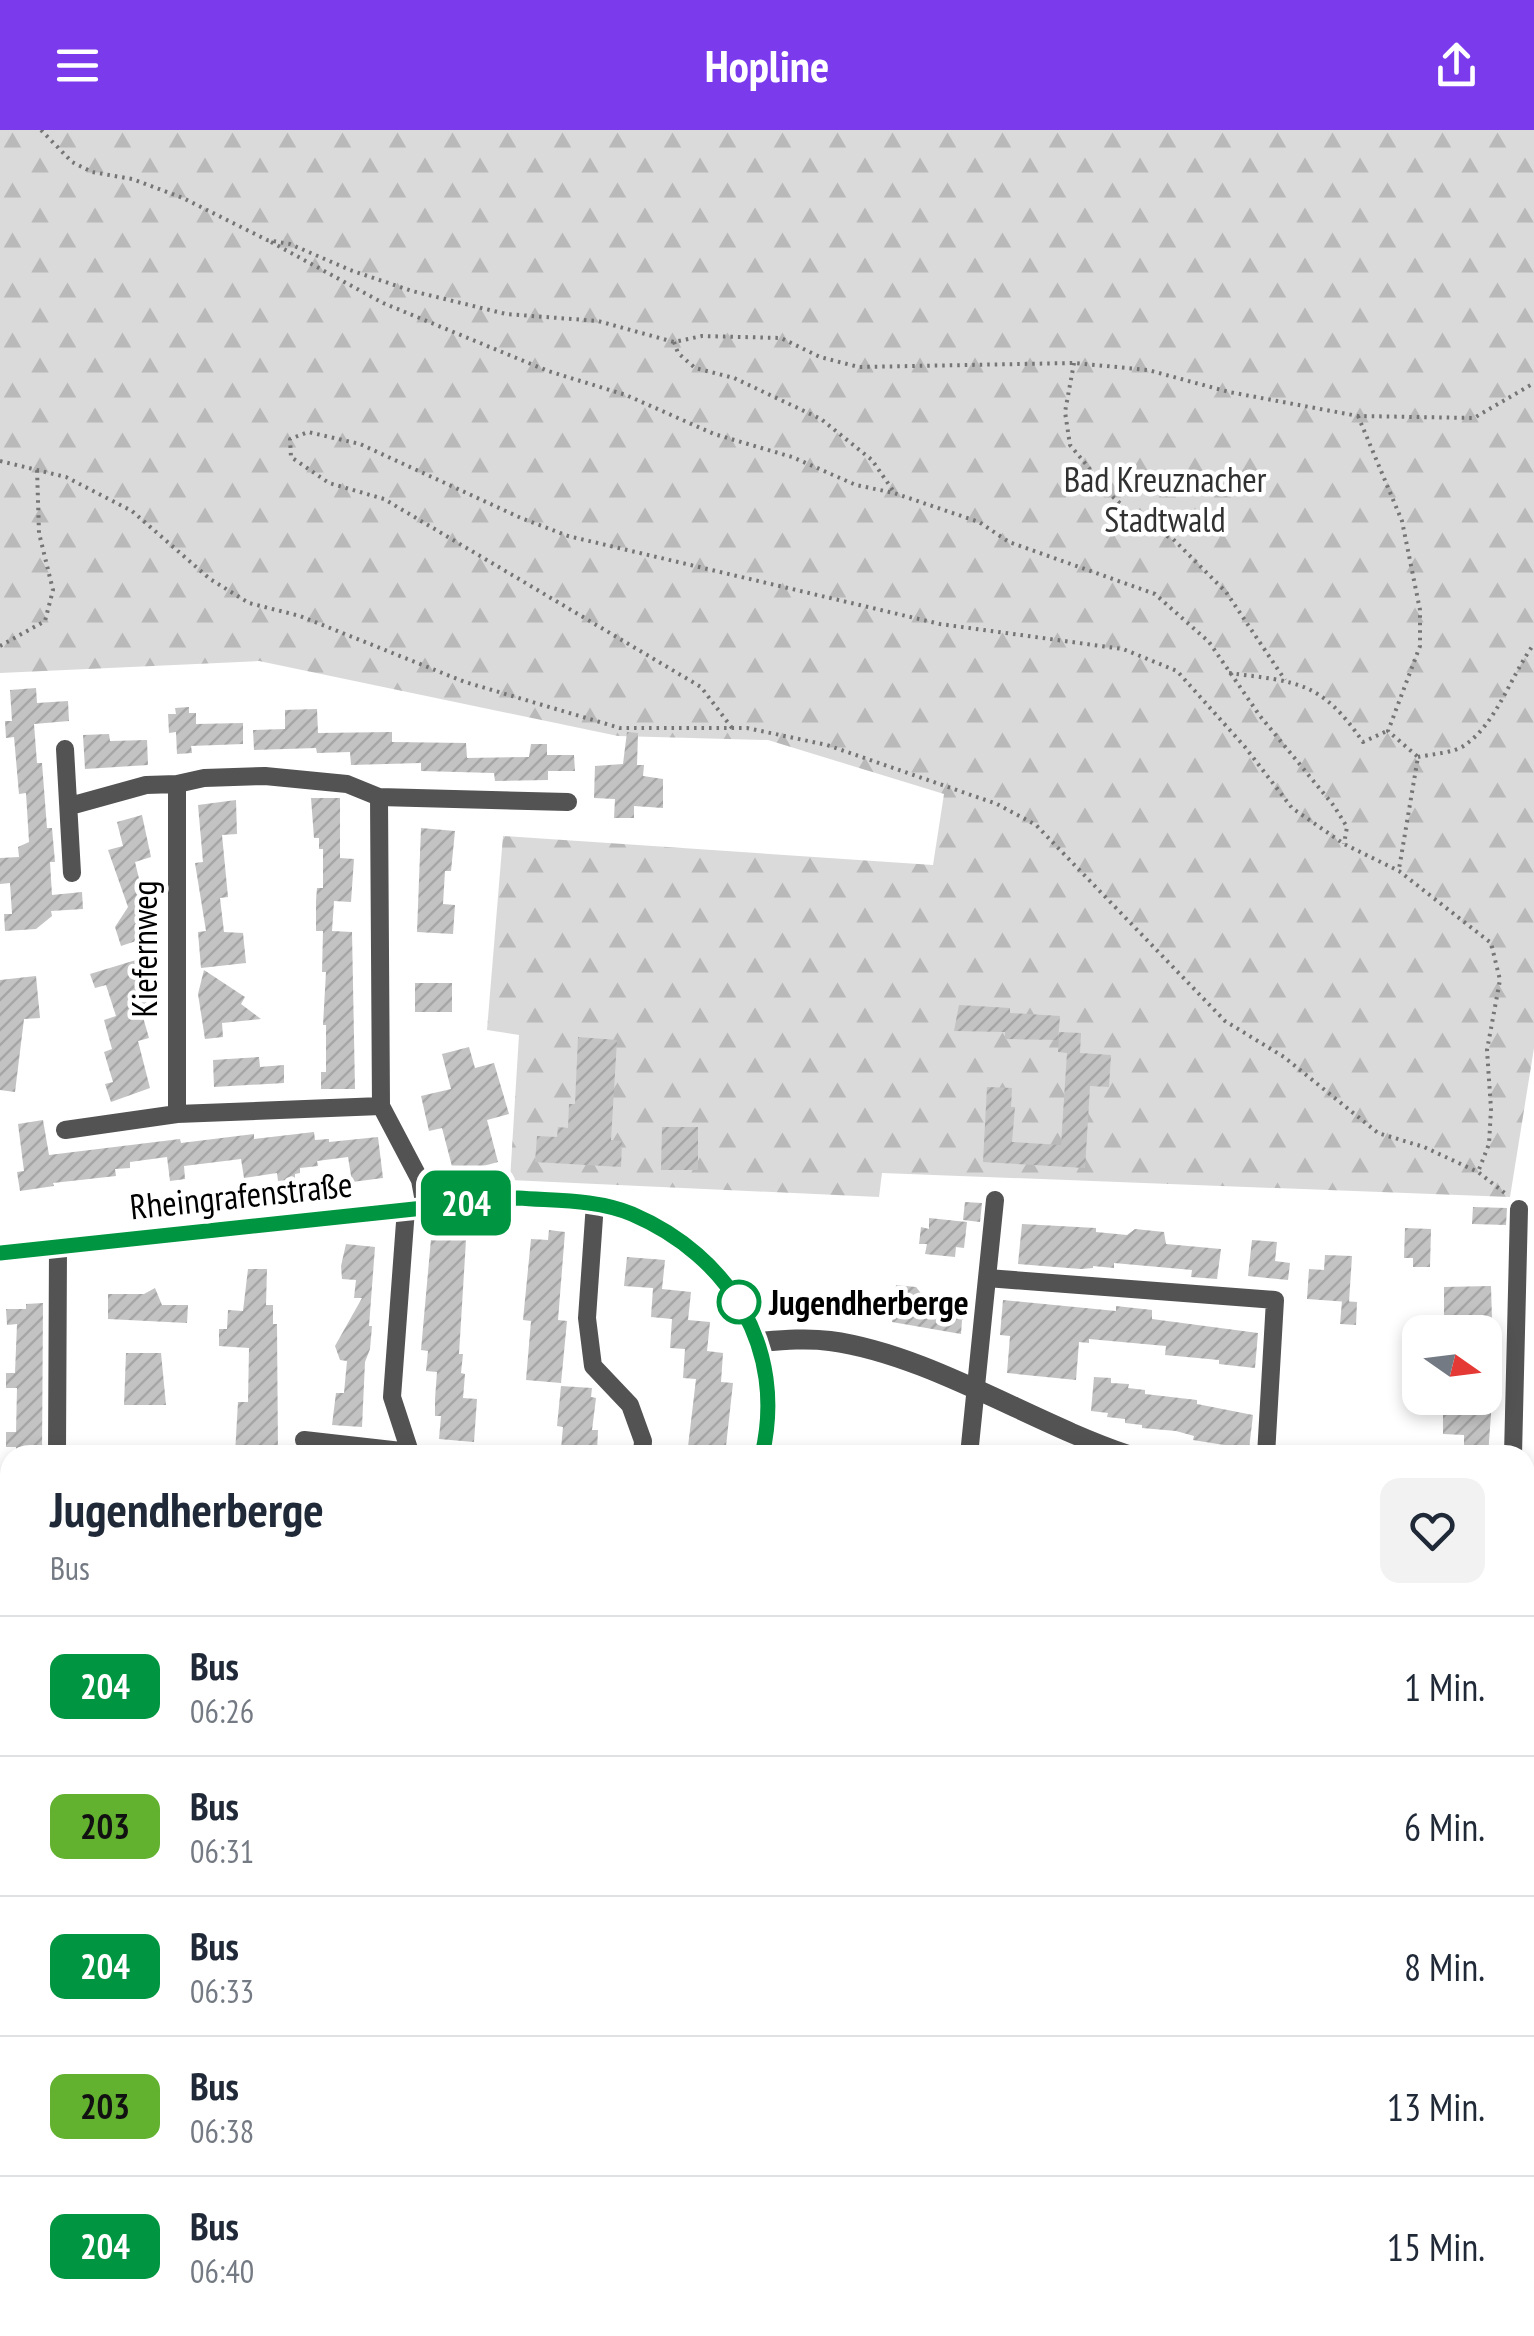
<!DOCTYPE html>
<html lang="de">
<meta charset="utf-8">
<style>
body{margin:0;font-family:"PT Sans Narrow",sans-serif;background:#f2f2f3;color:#1f2937;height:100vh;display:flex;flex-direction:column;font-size:38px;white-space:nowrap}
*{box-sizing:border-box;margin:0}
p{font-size:32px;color:#747a83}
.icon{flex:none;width:55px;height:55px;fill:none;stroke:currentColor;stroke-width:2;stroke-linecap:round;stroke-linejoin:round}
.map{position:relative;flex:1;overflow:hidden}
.panel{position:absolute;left:0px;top:1315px;width:1535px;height:892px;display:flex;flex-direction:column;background:#fff;border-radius:30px 30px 0 0;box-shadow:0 5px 15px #0003}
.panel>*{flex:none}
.badge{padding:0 20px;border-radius:15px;font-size:35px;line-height:65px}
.needle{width:65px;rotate:104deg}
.buttons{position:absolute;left:1402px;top:1185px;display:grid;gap:20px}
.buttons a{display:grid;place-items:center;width:100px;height:100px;border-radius:20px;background:#fff;box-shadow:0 5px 15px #0003;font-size:50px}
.map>.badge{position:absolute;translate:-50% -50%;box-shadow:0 0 0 5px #fff}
.round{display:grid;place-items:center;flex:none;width:105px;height:105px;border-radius:20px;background:#f2f2f3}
.summary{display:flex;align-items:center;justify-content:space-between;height:170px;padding:0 50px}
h1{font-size:48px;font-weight:800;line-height:75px}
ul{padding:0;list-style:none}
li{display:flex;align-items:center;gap:30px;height:140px;padding:0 50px;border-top:2px solid #e0e1e3}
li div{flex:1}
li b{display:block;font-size:38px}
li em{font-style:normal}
li .badge{min-width:110px;font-weight:700;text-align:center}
header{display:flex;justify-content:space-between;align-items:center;height:130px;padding:0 50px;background:#7c3aed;color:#fff;font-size:45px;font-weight:800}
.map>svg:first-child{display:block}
.green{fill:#dadada}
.forest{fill:url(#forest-firs)}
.building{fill:url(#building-hatch)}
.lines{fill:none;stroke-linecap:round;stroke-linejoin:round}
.path{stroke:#757575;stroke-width:4;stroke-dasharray:2.5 5;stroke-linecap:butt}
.minor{stroke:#535353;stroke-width:18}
.tertiary{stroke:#535353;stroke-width:20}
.line-casing{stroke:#fff;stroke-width:22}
.line{stroke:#009641;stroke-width:15}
.stop-dot{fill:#fff;stroke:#009641;stroke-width:5}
.labels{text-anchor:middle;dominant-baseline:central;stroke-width:9;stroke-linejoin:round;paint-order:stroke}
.park-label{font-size:35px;fill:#313131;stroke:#fff}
.street-label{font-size:35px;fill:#000;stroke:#fff}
.stop-label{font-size:35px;font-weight:bold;fill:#000;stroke:#fff;text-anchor:start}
</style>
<header><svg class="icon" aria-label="menu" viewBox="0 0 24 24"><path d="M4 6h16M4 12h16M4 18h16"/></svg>Hopline<svg class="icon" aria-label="share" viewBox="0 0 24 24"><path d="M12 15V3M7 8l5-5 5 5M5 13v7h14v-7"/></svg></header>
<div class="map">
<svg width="1534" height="2206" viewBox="0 0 1534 2206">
<defs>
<pattern id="forest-firs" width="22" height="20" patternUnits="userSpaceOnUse" patternTransform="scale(2.5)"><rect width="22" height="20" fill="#dadada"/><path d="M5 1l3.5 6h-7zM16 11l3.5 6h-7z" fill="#b9b9b9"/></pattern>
<pattern id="building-hatch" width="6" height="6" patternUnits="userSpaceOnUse" patternTransform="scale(2.5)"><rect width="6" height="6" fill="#c3c3c3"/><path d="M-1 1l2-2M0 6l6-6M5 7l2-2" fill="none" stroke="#a6a6a6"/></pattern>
</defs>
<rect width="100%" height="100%" fill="#fff"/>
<path class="green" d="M10,2173v25h139l9,8h-158v-22z"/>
<path class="forest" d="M0,0h1534v918l-24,149 -628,-24 -3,24 -369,-17 9,-145 -32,-5 16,-194 430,29 11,-71 -176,-54 -150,-4 -359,-75 -259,12z
M10,2102v71l-10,11v-73z"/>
<path class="building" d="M36,558l1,15 31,-2 1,20 -35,3 3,39h5l5,65h5l3,34h-5l2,33 30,-3 1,17 -32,2 1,5 -16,13 -31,2 -1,-17h8l-2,-31 -10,1v-26l19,-1 -1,-10 11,-5 -3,-49 -7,1 -5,-57 -8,1 -1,-17h7l-2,-31z
M189,577v6h7v11l47,-1v21l-52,2 1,7 -15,1 -1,-22 -7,1 -1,-19h8l-1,-6z
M317,579l1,24 74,-1v10l74,1 1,15 62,-1 2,-13h16v11h27l1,16h-27v9l-53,1 -1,-8 -73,-2v-8l-70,2 -1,-13 -33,1 -1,-5 -62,2 -1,-20 32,-1v-19z
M627,602l11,1 -1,32h7l-1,11 20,3v29l-29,-2v12h-20l1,-19 -21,-1 1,-32 28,-2z
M109,604l1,7 37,-1 1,25 -63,4 -2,-34z
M311,668h29v60l14,1 -3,43 -17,-1 -2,30 20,1 3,157h-34v-17h5v-47h-3l3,-53h-4l1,-41h-7v-30l1,-13h6v-39h-4v-11h-5z
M236,670l1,34 -15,1 6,62 -8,1 4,34 19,1 3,30 -45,5 -3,-36 8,-1 -11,-68 8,-1 -5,-57z
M142,685l9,42 -16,5 13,54 -11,16 2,8 -18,6 -6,-19 13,-20 -20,-57 15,-4 -6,-24z
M421,698l34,3 -4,40h-6l-2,33 12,1 -2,29 -36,-2z
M136,830l12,48 -7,2 8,28 -11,3 12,47 -39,14 -6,-18 8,-2 -9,-30 8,-3 -8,-29 12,-4 -10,-31 -11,3 -5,-14z
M204,840l41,27 -4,7 20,15 -39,4 1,14 -18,2 -7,-45z
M36,846l4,42 -16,1 -9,73 -15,-2v-110z
M415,853h37v29h-37z
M959,875l51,3v5l50,3 -2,24 -53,-1v-7l-51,-1z
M1059,902l22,1 -1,20 31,2 -2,32 -19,-1 -5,82 -102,-6 4,-75 25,1 -1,19h4l-3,35 49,3 6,-92 -9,-1z
M578,907l39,3 -6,100 11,1 -1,26 -86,-5 2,-26 20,1 1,-10 10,1 1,-24h6z
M469,917l6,21 19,-5 15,51 -22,6 11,42 -44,12 -12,-46 -13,3 -8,-35 30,-7 -9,-35z
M259,927l1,10 24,-2v18l-70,4 -1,-27z
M43,990l6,35 131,-16 1,4 73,-9v5l60,-7 1,8 14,-1v3l49,-5 5,41 -31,4 -4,-25 -31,4 1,5 -18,2v5l-5,1v5l-17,2 -1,-8 -33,5 -3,-19 -57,7 1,13 -15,2 -3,-24 -37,5v6l-15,1 1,7 -63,7 1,3 -34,5 -3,-19 7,-1 -6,-47z
M662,997h36v43h-37z
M965,1072l17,1 -2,19 -17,-2z
M1473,1077l34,1 -1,17 -34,-1z
M929,1088l38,4 -3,26 -8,-1 -1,10 -30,-3 2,-10h-8l2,-17 8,2z
M1022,1094l74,4v4l31,3 8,-6 29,3 2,12 55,5 -4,30 -26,-2 1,-7 -78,-7v5l-21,-2v2l-12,1 -63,-5z
M432,1098l17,1 -1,10 18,1 -7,114h4l-2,19 4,1 -2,24 14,1 -3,43 -35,-3 2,-23h-6v-17l2,-27 -11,-1 2,-20 -7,-1z
M1405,1098l26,1 -1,38h-17v-9h-9z
M549,1100l16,2 -7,88 9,1 -6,62 -35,-3 5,-59 -8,-1 8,-81 17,1z
M1252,1110l25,2 -2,19 15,2 -2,17 -40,-4z
M346,1114l29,3 -6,79h3l-2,23 -5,13 -3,65 -30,-2 4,-32h8l3,-32 -7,-1 -5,-14 27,-48h-8l2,-18 -14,-1 -1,-13z
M1325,1125l27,1 -3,46 -42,-3 2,-30 15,1z
M627,1127l38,3 -3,29 29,3 -3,28 22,2 -3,29 16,2 -2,29 12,1 -8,72h-38l9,-76 -13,-1 2,-29 -15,-1 2,-29 -21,-2 2,-29 -29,-2z
M248,1139h19l-1,36h7v19h4l1,131 -43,-1 3,-52h10l1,-54 -30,-2v-17h8l1,-19 15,1z
M896,1155l20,2 15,19 14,-12 20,2 -2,14 6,6 -7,4 -1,14 -69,-12 2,-13 -5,-6 6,-5z
M1491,1156l1,34 -48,1v-34z
M155,1158l7,17h26l-1,18 -79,-4v-25h36z
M1003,1170l113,11v-5l36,4v9l106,14 -3,35 -36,-4v-4l-54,-5 1,-9 -77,-7v4l-10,-1 -3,38 -69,-7 3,-37 -10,-1z
M1342,1171l15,1 -1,23 -16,-1z
M43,1173l-1,152h-26v-8h-10v-15h10l1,-44h-11v-15h9l2,-49 -10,1 -1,-16h20v-5z
M126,1223h35l5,52h-42z
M1094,1247l17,1v5l18,1 -1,4 17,2v4l52,6v4l56,11 -4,34 -56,-9 1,-4 -18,-5 -34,-3v-3l-17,-2v-4l-18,-2 1,-4 -17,-2z
M561,1256l31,2 -1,9 5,1 -4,32h6l-1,21 -36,-2 2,-22 -6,-1z
M1466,1268h23l3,3 -4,54h-24v-20l-21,-1v-20l20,1z"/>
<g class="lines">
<path class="path" d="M41,0l31,32 20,10 40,7 51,19 84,42 23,4 60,26 62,21 94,23 92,7 76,21 28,-6 79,2 39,19 39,10 215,-4 74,7 81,22 129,24 116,2 60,-35
M271,112l112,61 165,68 78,24 88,39 78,23 64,28 38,8 85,29 30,20 146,52 54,48 51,74 74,90 13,21 -3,17
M674,212l4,11 17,15 39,10 87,41 51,41 22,32
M1074,233l-9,49 5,33 44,53 32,28 27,13 53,53 59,88
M1358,286l44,105 18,89v36l-32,85 30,26 -19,112
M0,331l66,16 66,34 78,68 39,24 51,13 165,66 155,46h127l80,17 170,59 39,21 189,196 59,36 94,76 46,14 54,25 28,22
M0,516l45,-25 8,-31 -14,-57 -2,-64
M1229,543c69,9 92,8 134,69l24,-11
M732,598l-31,-41 -317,-188 -55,-16 -38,-26 -1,-18 18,-7 52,12 161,74 47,18 372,88 183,25 54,22 68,76 47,61 52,36 55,27 92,72 9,37 -13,70 4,59 -2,35 -11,28
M1418,627c14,-3 36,-4 47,-12 32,-22 46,-70 69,-101
M0,1516l10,-4
M984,2206l5,-8
M1174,2206l4,-8"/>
<path class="minor" d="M65,619l7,124
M379,667l2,309 -204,8v-330l27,-6 61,-2 82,8 32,13 189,5
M70,676l76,-21 31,-1
M381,976l39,74 5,27
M65,1000l112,-16
M595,1073l-8,115 6,48 37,39 13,36 -1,14
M406,1079l-14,188 18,55 8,3
M0,1123l517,-55c38,3 79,1 114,16 99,42 156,135 131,241
M987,1148l8,-78
M304,1310l106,12
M57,1325l1,-207
M969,1325l18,-177 288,22 -9,155
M1513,1325l6,-246
M0,1828l10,12
M355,2198l9,8
M934,2198l8,8
M1514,2198l1,8"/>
<path class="tertiary" d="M760,1212c24,-2 47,-4 70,-1 98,13 202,82 298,114
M1525,1395l9,1"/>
</g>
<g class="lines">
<g class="line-casing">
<path id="line" d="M0,1123l518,-55c37,3 78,1 114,16 98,42 155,135 130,241"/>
</g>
<use href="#line" class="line"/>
</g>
<circle class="stop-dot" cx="739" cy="1172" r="20"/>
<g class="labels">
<g class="park-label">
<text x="1165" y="349">Bad Kreuznacher<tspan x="1165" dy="40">Stadtwald</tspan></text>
</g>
<g class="street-label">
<text transform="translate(144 819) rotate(-90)">Kiefernweg</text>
<text transform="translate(241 1065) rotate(-6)">Rheingrafenstraße</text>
</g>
<g class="stop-label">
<text x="769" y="1172">Jugendherberge</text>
</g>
</g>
</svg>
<div class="buttons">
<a><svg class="needle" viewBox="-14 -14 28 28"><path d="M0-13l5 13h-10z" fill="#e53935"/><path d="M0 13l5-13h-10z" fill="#747a83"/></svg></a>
</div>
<b class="badge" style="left:466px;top:1073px;background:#009641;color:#fff">204</b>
<section class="panel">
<div class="summary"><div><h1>Jugendherberge</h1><p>Bus</p></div><a class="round"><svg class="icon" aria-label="heart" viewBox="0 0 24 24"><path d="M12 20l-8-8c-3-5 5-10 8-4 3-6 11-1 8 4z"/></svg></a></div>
<ul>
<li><span class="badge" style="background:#009641;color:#fff">204</span><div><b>Bus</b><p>06:26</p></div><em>1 Min.</em></li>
<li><span class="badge" style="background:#62b22f;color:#111">203</span><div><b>Bus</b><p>06:31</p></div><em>6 Min.</em></li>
<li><span class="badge" style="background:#009641;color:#fff">204</span><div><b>Bus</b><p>06:33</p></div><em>8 Min.</em></li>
<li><span class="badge" style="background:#62b22f;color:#111">203</span><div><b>Bus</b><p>06:38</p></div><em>13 Min.</em></li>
<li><span class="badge" style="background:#009641;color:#fff">204</span><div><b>Bus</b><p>06:40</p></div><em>15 Min.</em></li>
</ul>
</section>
</div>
